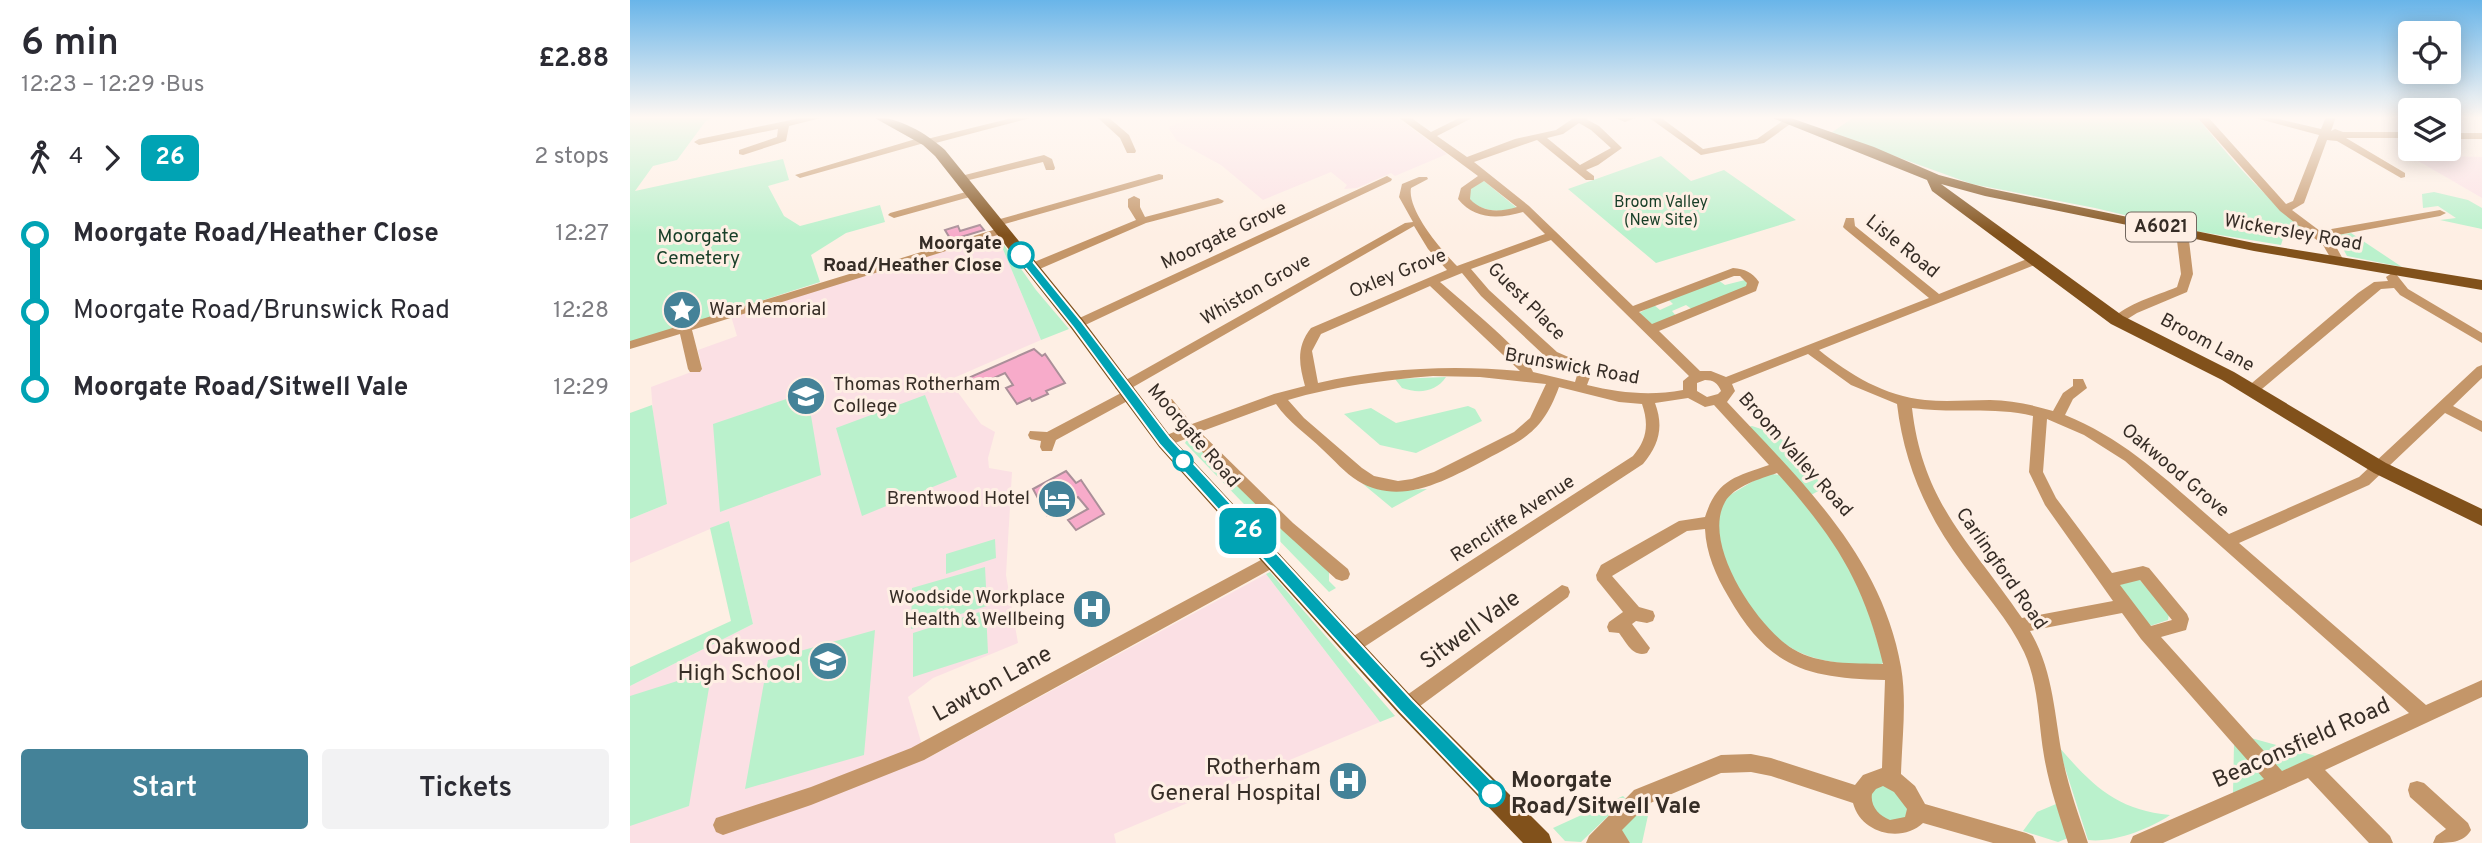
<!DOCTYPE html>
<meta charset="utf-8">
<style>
body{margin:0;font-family:Overpass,sans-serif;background:#f2f2f3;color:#2b2b33;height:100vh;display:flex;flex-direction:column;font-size:26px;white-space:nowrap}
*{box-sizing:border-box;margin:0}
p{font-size:23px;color:#7c7c81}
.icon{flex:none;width:38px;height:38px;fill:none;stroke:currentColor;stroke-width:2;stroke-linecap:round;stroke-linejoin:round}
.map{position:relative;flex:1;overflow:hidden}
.drawer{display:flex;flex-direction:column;background:#fff;width:630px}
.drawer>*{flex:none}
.badge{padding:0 14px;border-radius:10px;font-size:24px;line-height:46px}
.controls{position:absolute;left:1768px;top:21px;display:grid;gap:14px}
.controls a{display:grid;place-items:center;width:63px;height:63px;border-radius:7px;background:#fff;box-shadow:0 4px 18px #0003;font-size:35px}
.map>.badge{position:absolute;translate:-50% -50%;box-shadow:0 0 0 4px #fff}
.legs{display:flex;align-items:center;gap:10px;height:77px;padding:0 21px;font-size:23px}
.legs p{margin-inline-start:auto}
.summary{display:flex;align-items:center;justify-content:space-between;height:119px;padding:0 21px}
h1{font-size:38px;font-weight:600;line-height:52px}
.button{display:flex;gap:14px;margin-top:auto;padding:14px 21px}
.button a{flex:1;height:80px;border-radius:7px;background:#448298;color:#fff;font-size:28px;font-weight:600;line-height:80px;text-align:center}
.button a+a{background:#f2f2f3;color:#2b2b33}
ul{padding:0 21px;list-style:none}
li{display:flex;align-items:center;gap:24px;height:77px;font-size:26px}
li i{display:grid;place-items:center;width:10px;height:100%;margin:0 9px;background:currentColor}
li i::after{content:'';width:18px;height:18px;margin:-9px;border:5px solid;border-radius:50%;background:#fff}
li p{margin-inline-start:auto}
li:first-child i{background:linear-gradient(#0000 50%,currentColor 0)}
li:last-child i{background:linear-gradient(currentColor 50%,#0000 0)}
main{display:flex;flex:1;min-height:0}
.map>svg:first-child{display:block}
.education{fill:#fbe0e4}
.green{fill:#baf1cc}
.building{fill:#f7abca;stroke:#ab8f99;stroke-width:2}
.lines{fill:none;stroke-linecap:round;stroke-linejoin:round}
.minor{fill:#c49669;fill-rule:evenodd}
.major{fill:#81511b;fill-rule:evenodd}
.line-1{fill:#00a3b4;stroke:#fff;stroke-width:2}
.stop-1-dot{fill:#fff;stroke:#00a3b4;stroke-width:3.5}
.labels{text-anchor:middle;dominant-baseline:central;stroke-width:6;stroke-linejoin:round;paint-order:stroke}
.far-park-label{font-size:16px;fill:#173e27;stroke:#feefe4}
.shield{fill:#feefe4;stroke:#72675f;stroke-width:2}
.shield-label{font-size:18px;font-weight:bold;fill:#362d26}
.street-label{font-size:19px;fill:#362d26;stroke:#feefe4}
.park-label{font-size:19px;fill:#173e27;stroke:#feefe4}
.stop-label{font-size:19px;font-weight:bold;fill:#362d26;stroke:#feefe4;text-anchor:end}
.poi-label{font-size:19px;fill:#362d26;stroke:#feefe4;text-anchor:start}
.near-street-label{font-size:23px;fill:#362d26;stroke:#feefe4}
.near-poi-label{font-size:23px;fill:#362d26;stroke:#feefe4;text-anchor:end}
.near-stop-label{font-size:23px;font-weight:bold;fill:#362d26;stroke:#feefe4;text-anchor:start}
</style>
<main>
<section class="drawer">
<div class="summary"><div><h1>6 min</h1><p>12:23 – 12:29 · Bus</p></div><b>£2.88</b></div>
<div class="legs"><svg class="icon" aria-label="walk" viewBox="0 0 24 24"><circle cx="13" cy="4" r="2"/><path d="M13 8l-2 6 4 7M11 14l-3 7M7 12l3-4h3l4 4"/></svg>4<svg class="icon" aria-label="forward" viewBox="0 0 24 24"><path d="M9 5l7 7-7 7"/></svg><b class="badge" style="background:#00a3b4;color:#fff">26</b><p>2 stops</p></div>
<ul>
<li><i style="color:#00a3b4"></i><b>Moorgate Road/Heather Close</b><p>12:27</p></li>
<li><i style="color:#00a3b4"></i><span>Moorgate Road/Brunswick Road</span><p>12:28</p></li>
<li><i style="color:#00a3b4"></i><b>Moorgate Road/Sitwell Vale</b><p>12:29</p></li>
</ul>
<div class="button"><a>Start</a><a>Tickets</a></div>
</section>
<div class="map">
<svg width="1852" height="843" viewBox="0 0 1852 843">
<rect width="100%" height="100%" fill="#feefe4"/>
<path class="education" d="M563,117h203l51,37 -52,22 -4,-3 -34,15 -13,1 3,-4 -16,-13 -68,28 -42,-35 -44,-24 -9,-14z
M1778,155l74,2v41z
M367,235l44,105 -92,40 32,44 14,8 -7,26 1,10 23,4 -6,103 12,68 -85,35 -25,19 18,62 340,-185 114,148 -266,112 2,9h-486v-157l123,-62 -24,-103 -99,42v-44l37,-15 -12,-66 -4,-51 51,-19 -4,-18 39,-14 -6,-20z"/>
<path class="green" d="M0,117h83l-8,5 -28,38 -24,6 -18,25 148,-32 6,21 -21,6 16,30 16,10 80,-21 5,17 -39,11 -35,22 9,27 -190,61z
M1224,117h343c39,48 70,84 120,121l-32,-6 -4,13 -98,-16 -88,-21 -123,-24 -141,-51z
M1031,156l30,25 33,-11 72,50 -140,43 -88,-74z
M854,181l33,27c-18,5 -31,3 -48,-6l1,-15z
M1804,192l34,8 14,8v21l-42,-9 16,-2 -18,-12 -15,2 -1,-14z
M1721,233l51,34 -55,-11 -6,-11 -9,-9z
M367,235l39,55 33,39 -28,11z
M1088,280l7,5 20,-5 4,6 -56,24 -7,-5 -14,6 5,6 -23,9 -15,-13 15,-8 6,5 13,-6 -5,-5z
M816,377c-10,15 -27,17 -44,11l-7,-9z
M177,392l14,83 -101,37 -7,-88z
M295,395l32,82 -95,39 -26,-88z
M22,405l15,99 -37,15v-106z
M838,406l7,3 7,12 -66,32 -36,-8 -36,-31 27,-6 25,15z
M1122,426c34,10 56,31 70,63l-11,6 -63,-68z
M559,436l140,135v10l7,7 -7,4 -144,-149z
M1142,474l8,1 43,48 36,59 25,80 -5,4c-21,-2 -44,-2 -64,-8 -57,-16 -84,-77 -101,-130l11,-30 35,-21z
M733,484l43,6 21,-1 -35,19z
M99,521l24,103 -123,62v-19l101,-46 -21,-93z
M365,539l1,19 -50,16v-20z
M355,567l2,39 -76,23 1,-41z
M640,572l125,144 -15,6 -114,-148z
M1509,579l30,35 -1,6 -18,6 -31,-41z
M356,610l2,43 -75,24v-44z
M245,630l-11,125 -119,34 23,-129z
M82,670l-23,136 -59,20v-130z
M1621,738l65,18 -83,38 1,-50z
M1428,746c34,39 58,64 112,69 -20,14 -57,28 -82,25z
M1248,781l31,18 -3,19 -12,5 -21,-9 -5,-26z
M993,796l3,3 -45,43 -16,-1 -12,-13z
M1022,797l-10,46h-12l-8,-11v-6z
M1426,804l12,34 -10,4 -35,-11 14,-19z"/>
<path class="building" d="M350,225l4,5 -33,10 -6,-10 13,-4 2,5z
M404,349l8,7 3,-2 20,29 -19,8 2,3 -16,7 -2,-3 -13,6 -11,-16 7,-3 -8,-12 -38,17 -4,-6 4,-2 -1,-3z
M436,471l10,12 5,-3 23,34 -28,16 -8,-10 20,-11 -10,-12 -31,18 -14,-26z"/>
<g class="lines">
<path class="minor" d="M175,117h20l-36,9 -3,15 -43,14 -4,-1v-4l38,-13 1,-8 -79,16 -5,-3 5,-3z
M386,117h18l-106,28 -4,-2 -124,35 -5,-3 124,-37 8,1z
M467,117h11l21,18 7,16 -1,2h-8l-7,-15z
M768,117h12l21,15 30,-15h13l-37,19 30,21 48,-18 41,-9 19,-13h12l-1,2 13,7 23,22 -24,17 -12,5 8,6v4h-8l-49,-40 -63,22 55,44 104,100 100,-38c12,1 19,4 26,14l-3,9 -97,40 41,40h11l15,6 203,-79 -84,-69 -2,-2 3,-9h8l1,8 84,68 93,-37h8v6l-221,87c31,25 66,46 106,50 22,2 43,0 65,0 21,0 43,5 63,11l10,-18 10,-7v-7h10l4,9 -14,11 -8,16c65,26 112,75 164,119l130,-57 118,-110 5,-2v13l-29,28 29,15v11l-37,-19 -76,72 -130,58 187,162 56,-25v17l-157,73 65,66 3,7h-24l-61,-65 -145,65h-33l3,-7 131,-57 -123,-140 -19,-26 -92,18c24,41 24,84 33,129 6,29 16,56 25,83h-20c-9,-29 -19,-57 -24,-87 -6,-35 -5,-72 -20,-104 -15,-32 -40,-59 -61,-88 -36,-48 -59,-100 -66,-160l-46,-19 -43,-31 -76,30 3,7 -8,11c73,78 155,154 174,265 6,35 1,72 0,107l14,12 10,18 101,29 7,3 3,7h-43l-70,-20c-21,20 -62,11 -70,-20l-82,-27 -20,-4 -30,1 -73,31 -26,26 8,13h-44l3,-7 45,-46 87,-35 30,-1 20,4 84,27 8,-10 19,-7 3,-88c-79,-2 -116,-12 -157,-84 -12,-20 -22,-43 -23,-67l-18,2 -75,45 27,31 14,4 2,5 -2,5 -6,2 -11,-2 -4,3 18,24 -3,5c-14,5 -21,-11 -28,-20l-10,-1 -2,-5 2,-5 14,-10 -26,-32 -1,-5 5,-10 78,-44 26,-4c12,-37 29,-40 64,-52l-55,-60 -9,2 -17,-9 -33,5c9,24 4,42 -12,61l-285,187 -6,2 -6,-2 -3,-5 3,-5 287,-185c14,-16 16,-32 9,-52l-23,-2 -60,-15c-17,46 -34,51 -74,73 -39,20 -84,47 -127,21 -13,-8 -24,-21 -36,-32 -15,-15 -34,-27 -46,-45l-76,28 93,91 55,46 2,5 -2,5 -6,2 -6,-2 -53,-48 -95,-93 -23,9 -5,-1 -2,-4 2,-4 21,-9 -19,-24 -2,-3 2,-3h10l20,25 82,-30 31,-8c-6,-22 -9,-39 6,-58l136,-58 -19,-21 -14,-23 -286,164 7,5 -2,3 -77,42 -4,11h-10l-2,-4 1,-6 -11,-2 -2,-4 2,-4 17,1 74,-39 -6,-5 2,-3 288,-162 8,-1 -14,-25 3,-13 17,-7h8l1,2 -17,9c-4,22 30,62 46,78l88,-32 -22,-22c-24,7 -48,8 -65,-13l3,-11 17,-12zM949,123l12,7 20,18 -31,17 -33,-27 16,-4zM854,181l33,26c-18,5 -34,6 -47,-8l1,-10zM921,240l138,136 -6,5v9c-33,6 -63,3 -96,-5l5,-13 -3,-6 -32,-14 -68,-62 -18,-21zM832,273l19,23 66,62 31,14 -3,10 -42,-10c-5,-17 -75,-74 -93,-90zM1104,276h6l7,7 -1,3 -94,38 -13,-12zM800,286l90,85c-69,-6 -135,-3 -202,12l-6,-32 9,-17zM803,376l47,1 66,7 -16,34 -16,14 -80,40 -22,7 -14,2 -24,-5 -12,-8 -58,-50 -16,-18c47,-14 96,-20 145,-24zM1075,380c8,0 13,3 16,11l-3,3 -11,3 -10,-6v-8zM1282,408c40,6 81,-2 121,8l-4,56 16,33 68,96 -91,17c-51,-75 -99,-114 -110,-210zM1417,419l37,16 41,26 284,252 -127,58 -121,-134 25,-7 3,-11 -2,-5 -38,-46 -6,-2 -31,7 -56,-75 -13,-26zM1147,473c57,64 86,107 106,191 -29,-1 -64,1 -90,-15 -35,-21 -92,-105 -68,-147 9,-16 35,-23 52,-29zM1510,580l32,40 -21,6 -31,-41zM1253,786l11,6 13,17 -2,8 -15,3c-11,-4 -20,-14 -18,-26l4,-5z
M983,117h25l-13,5z
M1018,117h12l43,32 54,-10 27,-19 9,2 -29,21 -63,12z
M1567,117h11l78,87 7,-3 26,-66 -67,-18h18l51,12 5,-12h10l-5,14 4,-2 8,3h67v6h-64l59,35v4l-4,1 -64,-37 -10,-1 -23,63 -12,7 28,21 120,-21 6,3 -6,3 -113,21 7,6 10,18 -2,3h-8l-11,-19 -43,-34z
M1818,133h34v6h-34z
M414,155l8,4 3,9 -1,2h-8l-3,-8 -82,20 -5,-3 1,-2z
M529,174l4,1v4l-162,46 -4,1 -6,-3 2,-2z
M757,176l5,3 -1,2 -310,146h-8l-2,-3 2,-3z
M343,190l5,3 -1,2 -83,23 -6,-3 2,-2z
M504,196l6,3v8l5,10 73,-19 6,3 -2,2 -76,20 -111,48h-8v-6l109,-45 -8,-13v-8z
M373,227l6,3 -2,2 -315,98 10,39 -2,3h-10l-2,-3 -8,-35 -50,15v-8z
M1552,229l6,3 5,42 -6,18 -50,21 -16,10h-8l-2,-3c16,-17 45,-24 66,-33l4,-13 -5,-42z
M1762,273l4,1 12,15 74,44v10l-82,-48 -6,-7 -13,1 -125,105h-10l-2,-3 2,-3 112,-95 16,-11 14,-1 -2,-4z
M644,553l6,1 2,5 -2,5 -356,196 -113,45 -88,30 -7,-3 -3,-7 3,-7 95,-31 100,-39z
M932,585l6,2 2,5 -2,5 -156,115 -6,2 -6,-2 -3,-6 3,-6z
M1787,781l7,2 44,40 3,7c-7,13 -22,13 -38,13l3,-7 10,-7 -36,-32 -2,-7 2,-7z"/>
<path class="major" d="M243,117c26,0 53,16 72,33l138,170 88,117 243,262 135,135 3,9h-29l-125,-130 -239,-266 -88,-119 -136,-172 -12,-11z
M1140,117h18l86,30 65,28 48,13 267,55 228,37v10l-228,-39 -269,-55 -44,-12 182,132 111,56 152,91 96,46v17l-108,-53 -152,-93 -111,-56 -179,-133 -5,-11z"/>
</g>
<linearGradient id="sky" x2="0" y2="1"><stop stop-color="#69b5e9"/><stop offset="0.5" stop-color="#fff8f3"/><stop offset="1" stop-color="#fff8f3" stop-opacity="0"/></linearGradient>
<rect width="1852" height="235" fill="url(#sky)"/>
<path class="line-1" d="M387,252h8l56,69 89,117 242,262 86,87 3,7 -3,6 -6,3 -7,-3 -85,-89 -240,-266 -87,-118 -56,-70z"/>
<defs>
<g id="sight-disc" transform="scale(2.0125)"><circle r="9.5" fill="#448298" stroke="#feefe4"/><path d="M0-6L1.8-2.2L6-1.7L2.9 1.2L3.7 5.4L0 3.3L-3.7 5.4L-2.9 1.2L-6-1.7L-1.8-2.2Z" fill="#fff"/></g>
<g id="university-disc" transform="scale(2.0125)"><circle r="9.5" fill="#448298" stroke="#feefe4"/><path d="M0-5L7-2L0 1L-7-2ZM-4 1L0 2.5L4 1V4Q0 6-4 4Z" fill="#fff"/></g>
<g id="hotel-disc" transform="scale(2.0125)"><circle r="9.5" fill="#448298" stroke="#feefe4"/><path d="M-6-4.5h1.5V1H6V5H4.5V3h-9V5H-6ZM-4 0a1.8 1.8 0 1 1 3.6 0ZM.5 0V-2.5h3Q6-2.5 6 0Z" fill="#fff"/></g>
<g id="hospital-disc" transform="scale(2.0125)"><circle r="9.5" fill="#448298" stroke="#feefe4"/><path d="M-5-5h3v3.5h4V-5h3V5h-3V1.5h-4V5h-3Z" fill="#fff"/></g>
<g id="school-disc" transform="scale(2.0125)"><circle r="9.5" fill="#448298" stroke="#feefe4"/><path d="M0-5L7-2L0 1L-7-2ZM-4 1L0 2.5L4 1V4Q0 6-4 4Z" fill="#fff"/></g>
</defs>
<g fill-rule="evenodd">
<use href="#sight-disc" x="52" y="310"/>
<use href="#university-disc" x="176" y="396"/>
<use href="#hotel-disc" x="427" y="499"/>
<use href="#hospital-disc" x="462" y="609"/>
<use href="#school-disc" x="198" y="661"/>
<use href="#hospital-disc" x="718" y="781"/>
</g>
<g class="stop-1-dot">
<circle cx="391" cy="255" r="12"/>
<circle cx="553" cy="461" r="9"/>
<circle cx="862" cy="794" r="12"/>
</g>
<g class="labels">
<g class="far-park-label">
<text x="1031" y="203">Broom Valley<tspan x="1031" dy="18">(New Site)</tspan></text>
</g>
<rect class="shield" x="1496" y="212.5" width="70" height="29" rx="5"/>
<g class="shield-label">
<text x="1531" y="227">A6021</text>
</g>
<g class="street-label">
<text transform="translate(1663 233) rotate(10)">Wickersley Road</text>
<text transform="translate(594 236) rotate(-25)">Moorgate Grove</text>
<text transform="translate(1272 247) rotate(39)">Lisle Road</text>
<text transform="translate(768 274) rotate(-22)">Oxley Grove</text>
<text transform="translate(626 290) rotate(-30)">Whiston Grove</text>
<text transform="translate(896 302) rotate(45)">Guest Place</text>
<text transform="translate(1577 343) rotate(28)">Broom Lane</text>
<text transform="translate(942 367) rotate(10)">Brunswick Road</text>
<text transform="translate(563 436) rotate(49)">Moorgate Road</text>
<text transform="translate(1165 455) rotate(48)">Broom Valley Road</text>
<text transform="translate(1545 471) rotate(40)">Oakwood Grove</text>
<text transform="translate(883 519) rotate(-33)">Rencliffe Avenue</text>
<text transform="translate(1371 569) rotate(55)">Carlingford Road</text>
</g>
<g class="park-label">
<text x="68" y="237">Moorgate<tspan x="68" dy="22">Cemetery</tspan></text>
</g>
<g class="stop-label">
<text x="372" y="244">Moorgate<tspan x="372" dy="22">Road/Heather Close</tspan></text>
</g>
<g class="poi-label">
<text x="79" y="310">War Memorial</text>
<text x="203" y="385">Thomas Rotherham<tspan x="203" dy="22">College</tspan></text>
<text x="400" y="499" text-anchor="end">Brentwood Hotel</text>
<text x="435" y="598" text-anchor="end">Woodside Workplace<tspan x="435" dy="22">Health &amp; Wellbeing</tspan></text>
</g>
<g class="near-street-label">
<text transform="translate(841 631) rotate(-36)">Sitwell Vale</text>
<text transform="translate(363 685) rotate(-29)">Lawton Lane</text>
<text transform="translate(1672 744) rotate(-24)">Beaconsfield Road</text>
</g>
<g class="near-poi-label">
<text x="171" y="648">Oakwood<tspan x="171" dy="26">High School</tspan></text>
<text x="691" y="768">Rotherham<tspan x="691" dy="26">General Hospital</tspan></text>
</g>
<g class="near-stop-label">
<text x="881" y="781">Moorgate<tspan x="881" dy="26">Road/Sitwell Vale</tspan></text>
</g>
</g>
</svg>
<div class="controls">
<a><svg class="icon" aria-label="locate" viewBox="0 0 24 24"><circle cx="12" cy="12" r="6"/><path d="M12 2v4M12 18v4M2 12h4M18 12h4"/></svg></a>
<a><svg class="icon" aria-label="layers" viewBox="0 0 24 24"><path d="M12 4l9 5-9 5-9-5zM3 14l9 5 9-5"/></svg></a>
</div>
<b class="badge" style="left:618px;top:531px;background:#00a3b4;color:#fff">26</b>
</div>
</main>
